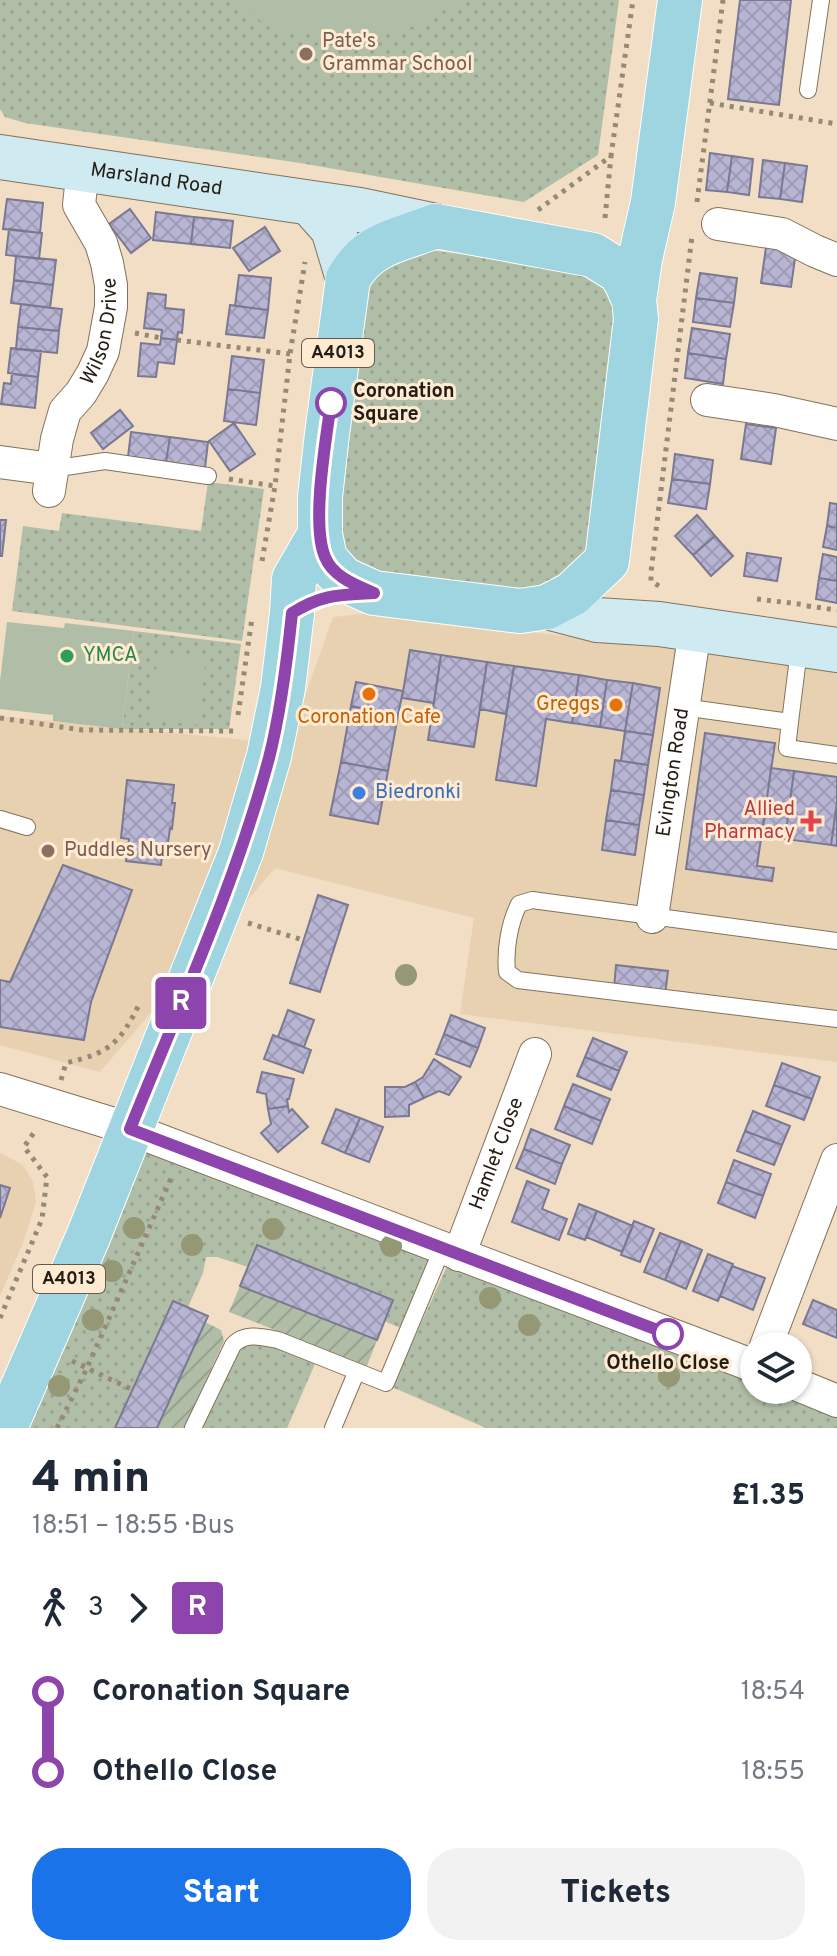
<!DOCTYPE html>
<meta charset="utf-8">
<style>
body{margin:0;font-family:Overpass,sans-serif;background:#f2f2f3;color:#1f2937;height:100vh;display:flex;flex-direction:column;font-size:30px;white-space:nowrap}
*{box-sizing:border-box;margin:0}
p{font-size:26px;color:#747a83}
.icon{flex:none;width:44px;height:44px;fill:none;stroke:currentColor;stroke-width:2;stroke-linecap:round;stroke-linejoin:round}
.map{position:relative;height:1428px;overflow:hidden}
.drawer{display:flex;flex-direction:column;background:#fff;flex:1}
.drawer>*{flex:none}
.badge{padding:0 16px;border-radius:6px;font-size:28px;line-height:52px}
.fabs{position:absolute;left:740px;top:1332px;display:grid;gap:16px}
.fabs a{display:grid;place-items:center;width:72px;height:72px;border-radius:50%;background:#fff;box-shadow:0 2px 6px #0004;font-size:40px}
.map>.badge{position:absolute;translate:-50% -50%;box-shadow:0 0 0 4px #fff}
.legs{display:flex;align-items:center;gap:12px;height:88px;padding:0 32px;font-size:26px}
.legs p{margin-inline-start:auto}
.summary{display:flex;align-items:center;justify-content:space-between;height:136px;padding:0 32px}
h1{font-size:44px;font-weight:800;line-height:60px}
.action{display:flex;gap:16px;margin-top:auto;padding:16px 32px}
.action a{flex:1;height:92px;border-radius:32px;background:#1a73e8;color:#fff;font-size:32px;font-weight:800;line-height:92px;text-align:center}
.action a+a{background:#f2f2f3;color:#1f2937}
ul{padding:0 32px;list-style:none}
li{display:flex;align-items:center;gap:28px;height:80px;font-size:30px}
li i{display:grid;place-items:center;width:12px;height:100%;margin:0 10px;background:currentColor}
li i::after{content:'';width:20px;height:20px;margin:-10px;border:6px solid;border-radius:50%;background:#fff}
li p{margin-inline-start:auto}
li:first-child i{background:linear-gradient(#0000 50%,currentColor 0)}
li:last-child i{background:linear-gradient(currentColor 50%,#0000 0)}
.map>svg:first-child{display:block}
.built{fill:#e8d1b1}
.grass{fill:url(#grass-dots)}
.garden{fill:url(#garden-furrows)}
.pitch{fill:#b1bea7}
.building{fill:url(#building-cross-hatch);stroke:#7b7891;stroke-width:2}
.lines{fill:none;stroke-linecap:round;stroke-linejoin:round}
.lane-casing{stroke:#82725b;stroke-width:18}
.street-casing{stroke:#82725b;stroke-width:34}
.secondary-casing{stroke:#82725b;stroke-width:46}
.primary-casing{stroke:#fff;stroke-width:46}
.path{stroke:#968976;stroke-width:5;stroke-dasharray:4 6;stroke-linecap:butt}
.lane{stroke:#fff;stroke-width:16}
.street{stroke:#fff;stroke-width:32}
.secondary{stroke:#cfeaf0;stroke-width:44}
.primary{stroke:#9ed5e0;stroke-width:44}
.tree{fill:#949874}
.line-1-casing{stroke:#fff;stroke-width:18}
.line-1{stroke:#8e44ad;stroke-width:12}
.education-dot{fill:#8d6e63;stroke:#feebd2;stroke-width:3}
.stop-1-dot{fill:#fff;stroke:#8e44ad;stroke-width:4}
.leisure-dot{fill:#2e9e5b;stroke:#feebd2;stroke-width:3}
.food-dot{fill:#e8710a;stroke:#feebd2;stroke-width:3}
.shop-dot{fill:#3f7fe0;stroke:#feebd2;stroke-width:3}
.health-dot{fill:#e0444e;stroke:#feebd2;stroke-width:3}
.labels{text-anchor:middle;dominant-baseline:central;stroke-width:6;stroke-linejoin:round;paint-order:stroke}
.shield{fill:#feebd2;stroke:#655b4c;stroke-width:2}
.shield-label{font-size:18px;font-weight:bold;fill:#231d13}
.education-label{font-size:20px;fill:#785e54;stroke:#feebd2;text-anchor:start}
.street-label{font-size:20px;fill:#231d13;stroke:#feebd2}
.stop-label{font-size:20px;font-weight:bold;fill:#231d13;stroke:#feebd2;text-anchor:start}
.leisure-label{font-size:20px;fill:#27864d;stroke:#feebd2;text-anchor:start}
.food-label{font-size:20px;fill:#c56008;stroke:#feebd2;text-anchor:end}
.shop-label{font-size:20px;fill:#366cbe;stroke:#feebd2;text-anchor:start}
.health-label{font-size:20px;fill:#be3a42;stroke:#feebd2;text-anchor:end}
</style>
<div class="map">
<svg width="837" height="1428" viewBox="0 0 837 1428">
<defs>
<pattern id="grass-dots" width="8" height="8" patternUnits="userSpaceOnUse" patternTransform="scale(2)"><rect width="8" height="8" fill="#b1bea7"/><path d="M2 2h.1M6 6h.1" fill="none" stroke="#98a38f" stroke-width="1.8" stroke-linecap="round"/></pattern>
<pattern id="garden-furrows" width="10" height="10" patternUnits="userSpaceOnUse" patternTransform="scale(2)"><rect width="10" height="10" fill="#b1bea7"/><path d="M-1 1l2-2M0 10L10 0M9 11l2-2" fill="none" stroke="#98a38f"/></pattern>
<pattern id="building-cross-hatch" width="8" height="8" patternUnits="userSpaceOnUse" patternTransform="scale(2)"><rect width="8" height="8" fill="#b8b5d4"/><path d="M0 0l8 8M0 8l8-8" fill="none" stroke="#9e9bb5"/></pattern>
</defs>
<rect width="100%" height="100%" fill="#f1dec5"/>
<path class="built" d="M372,613l334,40 131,19v390l-377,-48 14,-96 -199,-50 -175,204 -100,-27v-329l288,28 45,-127z
M0,1153l23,12 10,17 3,20 -13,41 -23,53z"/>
<path class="grass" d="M0,0h619l-21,155 -74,47 -224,-39 -275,-40 -20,-6 -5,-8z
M420,249l162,20 16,9 21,32 -27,235 -22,32 -48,15 -137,-19 -43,-20 -10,-43 36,-236z
M208,482l56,7 -22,152 -230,-30 11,-85 36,5 3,-18 139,18z
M134,631l107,13 -12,85h-107z
M130,1129l312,120 -34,82 -24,-10 9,-22 -136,-53 -9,21 -31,-10h-11l-3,16 -15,34 -15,-6 -58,127h-110z
M453,1253l301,113v24h44l39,11v27h-351l-94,-41z
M238,1339l80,18 -31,71h-94z"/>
<path class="garden" d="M240,1286l137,54 -10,26 -138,-54z
M205,1322l16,8 3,11 -40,87h-27z"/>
<path class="pitch" d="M235,0h229l-62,32h-127z
M7,622l57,6 1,-5 69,8 -12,98 -69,-8v-6l-53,-6v-28z
M158,653l48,5 -8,67 -48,-5z"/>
<path class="building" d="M740,0h51l-12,105 -51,-6z
M710,153l22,3 -5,36 -21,-2z
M732,156l21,3 -4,36 -22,-3z
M763,160l22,3 -5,36 -21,-2z
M785,163l22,3 -5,36 -22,-3z
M7,199l36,4 -3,30 -37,-4z
M130,209l21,29 -20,15 -22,-29z
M156,212l38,5 -3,27 -38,-4z
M194,217l39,4 -3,27 -39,-4z
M265,227l15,24 -31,20 -16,-23z
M9,229l33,4 -3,26 -33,-4z
M766,247l30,4 -5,36 -30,-4z
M16,256l40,4 -3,25 -39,-5z
M700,273l37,5 -3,25 -38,-5z
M239,275l32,3 -3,32 -33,-4z
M14,280l39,5 -3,23 -39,-5z
M148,293l18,2 -1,13 19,2 -2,23 -4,-1 -1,8 -16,-2 1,-8 -18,-2z
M696,298l38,5 -4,24 -37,-5z
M21,304l41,5 -3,22 -41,-4z
M230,305l38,5 -4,28 -38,-4z
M18,327l41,4 -2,22 -41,-4z
M692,328l38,6 -4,25 -38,-6z
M161,338l16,2 -3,24 -16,-2 -2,15 -18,-1 3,-33 19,2z
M11,348l30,3 -3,26 -30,-4z
M688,353l38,6 -3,25 -38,-6z
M232,356l32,4 -4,33 -32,-4z
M12,374l26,3 -3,31 -34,-4 3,-21 7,1z
M228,389l32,4 -4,32 -32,-4z
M120,410l13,16 -30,23 -12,-16z
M234,423l21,31 -25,17 -21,-30z
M746,424l30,4 -5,36 -30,-5z
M131,432l39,5 -4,25 -38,-5z
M170,437l38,5 -3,26 -39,-6z
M675,454l38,6 -3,24 -38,-5z
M672,479l38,5 -4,25 -38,-6z
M830,503l7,1v24l-10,-2z
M697,515l18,21 -22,19 -18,-19z
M0,520h6l-4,36h-2z
M827,526l10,2v22l-14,-3z
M715,536l18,20 -22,20 -18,-21z
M747,553l34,5 -4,23 -33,-5z
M823,554l14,3v24l-18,-3z
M819,578l18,3v22l-21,-4z
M410,650l31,5 -7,48 -32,-5z
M441,655l46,7 -13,85 -46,-7z
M487,662l27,4 -8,48 -26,-5z
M514,666l65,9 -7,48 -26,-4 -10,67 -40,-6z
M579,675l28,5 -7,47 -28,-4z
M607,680l26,3 -8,48 -25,-4z
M356,682l47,9 -5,24 -47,-9z
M633,683l27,5 -7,47 -28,-4z
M351,706l47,9 -10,56 -47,-9z
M625,731l28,4 -5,30 -27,-4z
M705,733l70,10 -18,123 17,2 -2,13 -86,-12z
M615,760l33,5 -4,30 -33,-5z
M341,762l47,9 -10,53 -48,-9z
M771,768l23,3 -9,68 -23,-3z
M794,771l43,6v25l-6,43 -46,-6z
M127,780l47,5 -2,18h3l-3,26 -2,-1 -2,15h-5l-2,22 -35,-4 3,-22 -8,-1z
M611,790l33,5 -5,30 -33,-5z
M837,802v44l-6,-1z
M606,820l33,5 -4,30 -33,-5z
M63,865l69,25 -41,112 -7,38 -84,-13v-47l10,2z
M318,895l30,10 -28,87 -30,-9z
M616,965l52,6 -3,24 -51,-6z
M288,1010l26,10 -10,27 -26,-10z
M451,1015l34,13 -7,20 -34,-14z
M444,1034l34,14 -8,19 -34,-13z
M273,1035l38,15 -8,23 -39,-14z
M593,1038l34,14 -8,19 -34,-14z
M585,1057l34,14 -8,19 -34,-14z
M434,1059l27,18 -12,18 -10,-4 -15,7 -9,-16 8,-5z
M782,1063l38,14 -8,22 -38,-14z
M262,1072l32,7 -5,20h-2l1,7 -20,3 -2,-15 -9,-2z
M415,1082l9,16 -15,7v11l-24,1v-30h20z
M573,1084l37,15 -9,22 -37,-15z
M774,1085l38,14 -8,21 -38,-14z
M288,1106l1,6 3,-3 16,18 -30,25 -17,-19 10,-9 -3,-15z
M564,1106l37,15 -9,23 -37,-15z
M336,1109l24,9 -15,35 -23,-10z
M753,1111l37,15 -8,19 -37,-14z
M360,1118l23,9 -14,35 -24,-9z
M531,1129l39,16 -8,19 -38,-15z
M745,1131l37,14 -8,20 -37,-14z
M524,1149l38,15 -7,20 -39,-16z
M734,1160l37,14 -8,22 -37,-14z
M527,1181l22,9 -7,19 25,10 -8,21 -47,-18z
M726,1182l37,14 -8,22 -37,-15z
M0,1185l10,3 -10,30z
M579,1204l18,7 -12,29 -17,-6z
M597,1211l36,15 -11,26 -36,-15z
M634,1221l20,8 -14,33 -19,-7z
M660,1233l21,8 -16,39 -21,-8z
M681,1241l21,9 -16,39 -21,-9z
M257,1245l136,55 -16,40 -137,-54z
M708,1254l25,10 -15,37 -25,-10z
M732,1266l33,12 -12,32 -33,-14z
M813,1300l24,10v28l-34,-14z
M173,1301l35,15 -51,112h-42z"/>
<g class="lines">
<g class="lane-casing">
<path id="lane" d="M808,90l13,-90
M52,469l53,-8 103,15
M683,707l107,15 -3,26 50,7
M790,722l7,-56
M0,819l27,8
M837,941l-305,-41 -13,4c-10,20 -14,46 -12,68l11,8 319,39
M193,1428l40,-83c12,-13 29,-8 45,-5l108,43 56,-134
M333,1428l23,-55"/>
</g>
<g class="street-casing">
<g id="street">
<path d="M718,224l64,10 33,17 22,9"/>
<path d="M707,400l67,10 63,14"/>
<path d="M0,462l52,7"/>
<path id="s1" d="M49,491l8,-52 8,-28 16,-18 12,-20 10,-22 8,-44v-22l-4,-22 -6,-20 -22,-38 4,-37"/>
<path id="s2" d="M652,917l43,-287"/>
<path d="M0,1089l130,40 624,237"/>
<path id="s3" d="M459,1255l76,-201"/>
<path d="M766,1346l71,-186"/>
<path d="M798,1385l39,16"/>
</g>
</g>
<g class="secondary-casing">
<g id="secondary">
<path id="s4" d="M0,157l360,53 76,16"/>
<path d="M311,204l22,25 15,50"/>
<path d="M547,607l50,13 62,4 178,26"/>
</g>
</g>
<g class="primary-casing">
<path id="primary" d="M436,226l157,29 27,17 7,12 7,16 2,19 -29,242 -35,33 -25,13 -27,4 -146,-18 -31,-14 -18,-20 -5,-25v-37l7,-63 21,-155c20,-37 53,-39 88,-53z
M634,300l6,-41 13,-57 27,-202
M5,1428l83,-191 153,-385 28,-96 14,-68 9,-75 2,-34 26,-45"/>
</g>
<path class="path" d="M710,103l127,21
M697,202l26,-202
M538,210l73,-54 22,-156
M605,218l6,-62
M135,333l26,5
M177,340l113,14
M229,479l46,7
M262,561l13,-75 15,-132 15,-92
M659,586l-8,-5v-9l41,-336
M757,599l50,6
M807,606l30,4
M238,715l14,-97
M0,718l82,12 153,1
M248,923l55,17
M61,1080l5,-17c45,-11 53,-19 74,-60
M130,1221l18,7
M0,1318l42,-99 5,-42 -23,-30 11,-16
M72,1361l61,29
M57,1428l30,-60 86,-194"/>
<use href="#lane" class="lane"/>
<use href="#street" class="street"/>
<use href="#secondary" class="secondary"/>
<use href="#primary" class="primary"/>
</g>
<g class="tree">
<circle cx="406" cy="975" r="11"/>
<circle cx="134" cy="1228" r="11"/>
<circle cx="273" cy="1229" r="11"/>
<circle cx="192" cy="1245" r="11"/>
<circle cx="391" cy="1246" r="11"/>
<circle cx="112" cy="1271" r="11"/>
<circle cx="490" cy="1298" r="11"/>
<circle cx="93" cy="1320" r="11"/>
<circle cx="529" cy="1325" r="11"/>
<circle cx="627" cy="1362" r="11"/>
<circle cx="669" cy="1376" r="11"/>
<circle cx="59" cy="1386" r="11"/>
</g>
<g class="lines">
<g class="line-1-casing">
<path id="line-1" d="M331,403c-5,36 -20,121 -6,154 8,20 31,28 49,36 -35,2 -51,1 -82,20 -5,49 -11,98 -23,145 -34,127 -90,249 -139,371l538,205"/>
</g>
<use href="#line-1" class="line-1"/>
</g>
<g class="education-dot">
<circle cx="306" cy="54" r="8"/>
<circle cx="48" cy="851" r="8"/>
</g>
<g class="stop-1-dot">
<circle cx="331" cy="403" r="14"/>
<circle cx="668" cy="1334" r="14"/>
</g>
<circle class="leisure-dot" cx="67" cy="656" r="8"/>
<g class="food-dot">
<circle cx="369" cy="694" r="8"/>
<circle cx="616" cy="705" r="8"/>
</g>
<circle class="shop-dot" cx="359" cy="793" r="8"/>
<path class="health-dot" d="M807 809h8v8h8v8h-8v8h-8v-8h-8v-8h8z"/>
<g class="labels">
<g class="shield">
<rect x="302" y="339" width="72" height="28" rx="6"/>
<rect x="33" y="1265" width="72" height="28" rx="6"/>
</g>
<g class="shield-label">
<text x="338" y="353">A4013</text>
<text x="69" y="1279">A4013</text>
</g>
<g class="education-label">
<text x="322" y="42">Pate's<tspan x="322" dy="23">Grammar School</tspan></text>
<text x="64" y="851">Puddles Nursery</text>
</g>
<g class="street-label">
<text stroke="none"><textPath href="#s4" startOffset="158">Marsland Road</textPath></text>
<text stroke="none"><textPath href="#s1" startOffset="172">Wilson Drive</textPath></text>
<text stroke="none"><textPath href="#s2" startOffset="146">Evington Road</textPath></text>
<text stroke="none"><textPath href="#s3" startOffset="108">Hamlet Close</textPath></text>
</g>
<g class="stop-label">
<text x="353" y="392">Coronation<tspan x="353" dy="23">Square</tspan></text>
<text x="668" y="1364" text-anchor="middle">Othello Close</text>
</g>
<g class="leisure-label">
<text x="83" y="656">YMCA</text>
</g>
<g class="food-label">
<text x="600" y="705">Greggs</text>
<text x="369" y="718" text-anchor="middle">Coronation Cafe</text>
</g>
<g class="shop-label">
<text x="375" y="793">Biedronki</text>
</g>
<g class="health-label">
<text x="795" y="810">Allied<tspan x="795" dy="23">Pharmacy</tspan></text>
</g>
</g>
</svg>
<div class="fabs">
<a><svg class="icon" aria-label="layers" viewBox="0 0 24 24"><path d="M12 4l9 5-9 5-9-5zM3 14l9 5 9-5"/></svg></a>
</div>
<b class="badge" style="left:181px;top:1003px;background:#8e44ad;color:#fff">R</b>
</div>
<section class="drawer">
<div class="summary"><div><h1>4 min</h1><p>18:51 – 18:55 · Bus</p></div><b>£1.35</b></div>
<div class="legs"><svg class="icon" aria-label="walk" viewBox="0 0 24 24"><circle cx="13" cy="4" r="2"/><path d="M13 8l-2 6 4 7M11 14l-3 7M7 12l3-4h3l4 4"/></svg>3<svg class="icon" aria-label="forward" viewBox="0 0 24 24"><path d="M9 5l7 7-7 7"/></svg><b class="badge" style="background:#8e44ad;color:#fff">R</b></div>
<ul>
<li><i style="color:#8e44ad"></i><b>Coronation Square</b><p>18:54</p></li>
<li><i style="color:#8e44ad"></i><b>Othello Close</b><p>18:55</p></li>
</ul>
<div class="action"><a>Start</a><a>Tickets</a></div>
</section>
